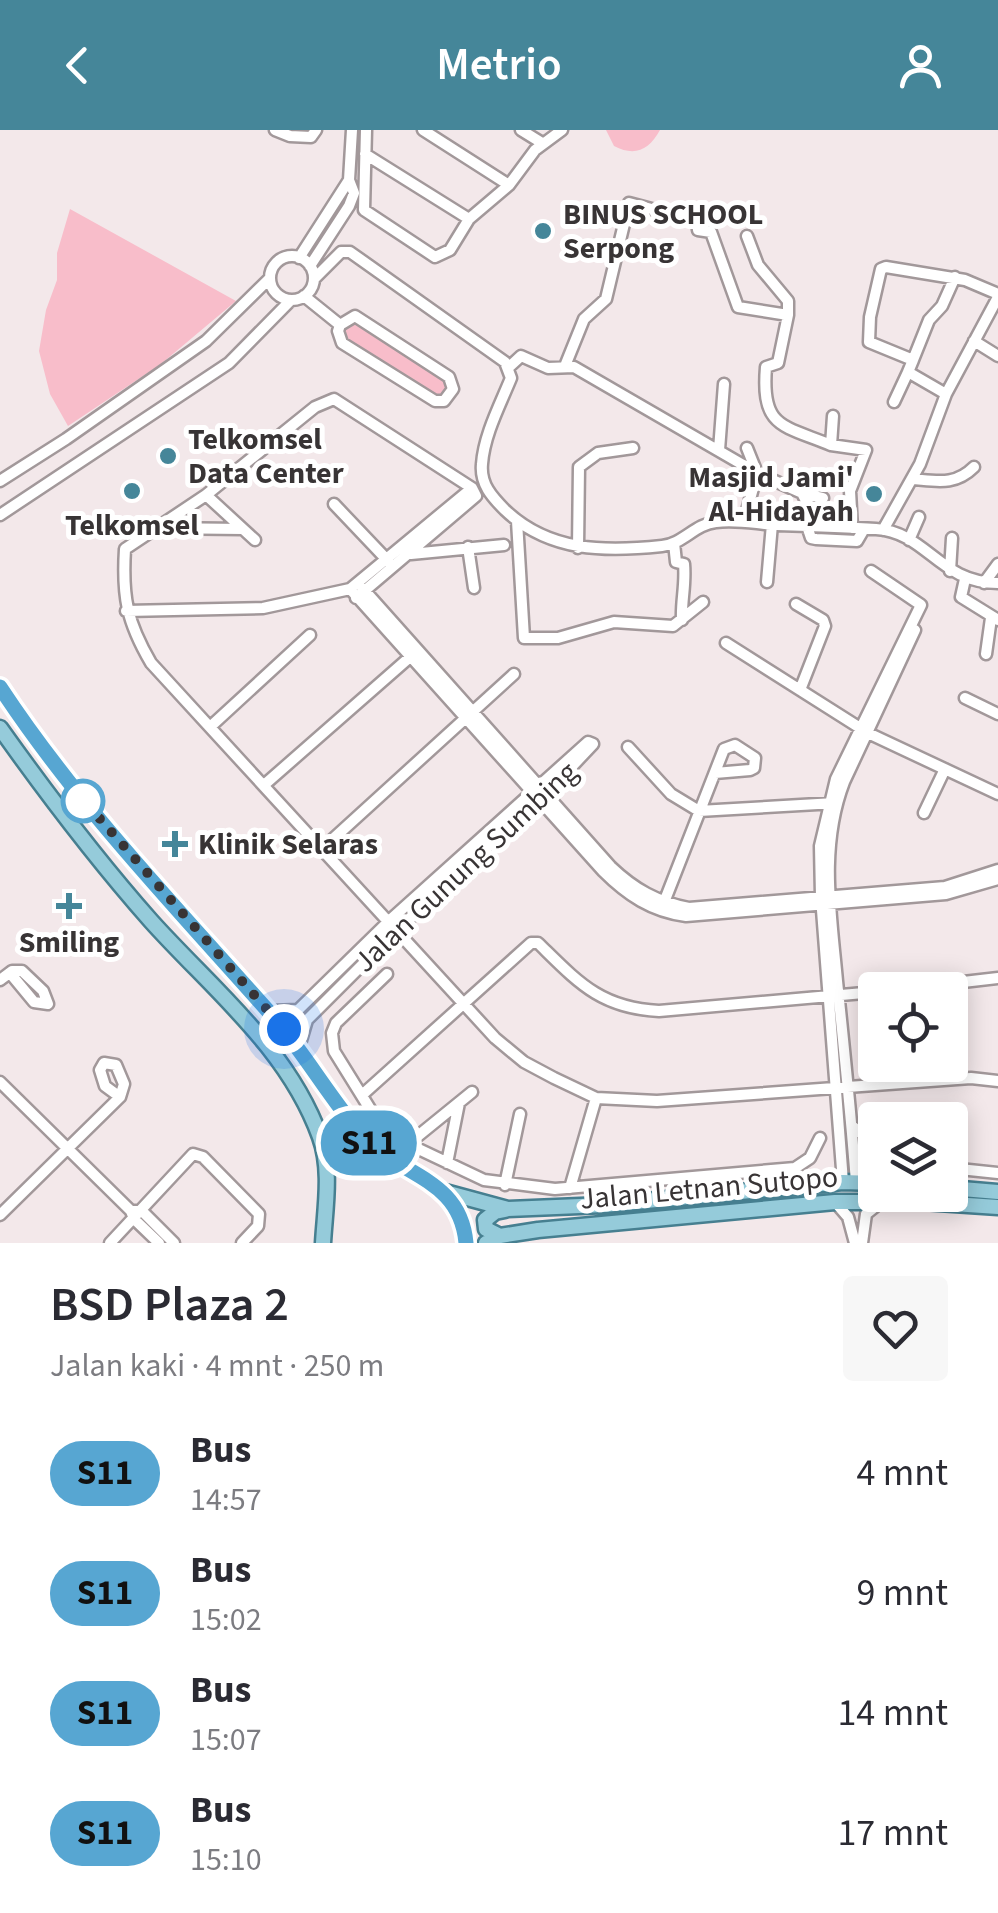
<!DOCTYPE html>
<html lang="id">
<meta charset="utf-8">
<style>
body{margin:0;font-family:"Source Sans 3",sans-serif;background:#f7f7f7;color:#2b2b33;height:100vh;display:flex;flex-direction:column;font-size:38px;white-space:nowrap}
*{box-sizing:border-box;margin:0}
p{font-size:32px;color:#7c7c81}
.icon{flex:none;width:55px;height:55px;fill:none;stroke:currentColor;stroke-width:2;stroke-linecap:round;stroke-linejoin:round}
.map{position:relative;height:1113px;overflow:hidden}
.panel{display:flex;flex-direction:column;background:#fff;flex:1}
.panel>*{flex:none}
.badge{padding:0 20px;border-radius:32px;font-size:35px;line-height:65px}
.fabs{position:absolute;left:858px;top:842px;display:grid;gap:20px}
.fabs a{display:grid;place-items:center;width:110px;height:110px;border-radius:10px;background:#fff;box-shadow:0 5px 25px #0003;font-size:50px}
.you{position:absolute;width:50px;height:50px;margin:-25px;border:8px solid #fff;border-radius:50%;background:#1a73e8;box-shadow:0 0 0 15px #1a73e833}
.map>.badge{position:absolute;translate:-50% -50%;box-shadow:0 0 0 5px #fff}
.round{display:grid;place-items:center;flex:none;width:105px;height:105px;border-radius:10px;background:#f7f7f7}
.overview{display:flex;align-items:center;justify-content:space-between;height:170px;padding:0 50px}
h1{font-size:48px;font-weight:600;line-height:75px}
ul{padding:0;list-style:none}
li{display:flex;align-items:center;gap:30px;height:120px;padding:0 50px}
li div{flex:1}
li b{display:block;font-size:38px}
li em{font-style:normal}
li .badge{min-width:110px;font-weight:700;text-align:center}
header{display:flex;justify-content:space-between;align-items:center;height:130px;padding:0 50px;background:#458699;color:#fff;font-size:45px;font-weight:600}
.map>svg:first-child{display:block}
.green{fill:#f8bdca}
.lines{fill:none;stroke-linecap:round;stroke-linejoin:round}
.minor-casing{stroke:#a2989a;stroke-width:15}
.major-casing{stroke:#467f90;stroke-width:19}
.minor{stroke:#fff;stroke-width:10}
.major{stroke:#95cbda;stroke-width:14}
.line-casing{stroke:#fff;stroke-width:22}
.line{stroke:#57a6d2;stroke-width:15}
.walk{stroke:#383435;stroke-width:10;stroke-dasharray:0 18}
.poi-dot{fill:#458699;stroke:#fff;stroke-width:4}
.stop-dot{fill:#fff;stroke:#57a6d2;stroke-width:5}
.labels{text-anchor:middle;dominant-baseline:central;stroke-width:10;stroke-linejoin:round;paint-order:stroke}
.poi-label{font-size:30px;font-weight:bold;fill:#383435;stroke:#fff;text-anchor:start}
.street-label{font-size:30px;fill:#383435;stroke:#fff}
</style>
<header><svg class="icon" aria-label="back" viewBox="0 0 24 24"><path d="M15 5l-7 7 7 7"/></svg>Metrio<svg class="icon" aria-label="person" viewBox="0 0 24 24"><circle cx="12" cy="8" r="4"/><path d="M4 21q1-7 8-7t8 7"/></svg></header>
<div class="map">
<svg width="998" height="1113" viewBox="0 0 998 1113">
<rect width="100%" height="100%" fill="#f3e8ea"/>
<path class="green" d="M606,0h54c-11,20 -25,27 -46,16z
M70,79l166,92 -75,63 -93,62 -18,-32 -11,-43 7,-41 11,-30v-27z
M357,183l97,63 1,12 -15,16 -98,-56 -10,-12c2,-17 10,-19 25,-23z"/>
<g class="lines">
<g class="minor-casing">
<path id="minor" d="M275,0l15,6 21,1 5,-7
M366,0l-2,80 71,47 15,-7 19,-31 40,-34 26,-35 27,-20
M423,0l86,55
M521,0l21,13
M365,24l104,65
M747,106l11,29 30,36v14
M270 148a22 22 0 1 1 44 0a22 22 0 1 1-44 0Z
M299,128l50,-78
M310,136l39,-60 5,-13 -5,-13 3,-50
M314,149l27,-27h9l155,110 6,16c-11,27 -27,57 -29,86 -2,20 10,33 23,46 44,42 100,42 157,36 21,-2 33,-22 54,-24 21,-3 41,2 61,3 33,1 66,2 99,4 51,3 63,54 122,54
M304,166l36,29
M355,186l94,61 4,12 -9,12h-9l-93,-58 -4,-12 2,-6z
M974,211l24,15
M913,230l16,-40 13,-14 13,-29
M565,236l19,-47 22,-20 23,-96 68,18 1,9 13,2 27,75 50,8 -10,48 -12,4c-5,61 16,58 65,78
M509,237l12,-11 27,12 26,-1 183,106 45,20 21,5
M946,264l-38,-22 5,-12 -44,-18 1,-25 11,-48 5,-2 79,13 33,14
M894,272l14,-30
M833,286l-2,29 35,5 -16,41 2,37
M719,320l5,-66
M912,349c25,2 43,7 62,-12
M0,351l66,-42 140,-98 64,-63
M802,363l17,33
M206,365l49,45
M334,374l57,60
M0,385l229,-152 62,-63
M517,391l7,117h34l56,-16 59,4 30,-24
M744,392l13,-49 -10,-25
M807,396l4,12 5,1 41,2 7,-12
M155,398l88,1
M883,400l37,-66 26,-70 52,-97
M909,410l10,-23
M674,413l2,19 8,2c2,21 -3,37 -2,56
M468,417l6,41
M578,418l1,-81 19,-14 35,-5
M411,424l93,-9
M871,441l50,34
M950,441l2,-33
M965,449l-4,18 37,23
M767,452l5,-58
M358,453l253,284c23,22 46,35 78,41l256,-21 53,-17
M984,453l14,-19
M350,459l253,282c24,24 49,41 83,45l260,-22 52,-15
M356,468l120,-102 -4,-8 -138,-89 -19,8 -109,88 -81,54c-3,48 2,73 26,114l344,375 29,24 30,16 42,20 61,3 314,-23 27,3
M796,474l27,16 2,6 -25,64
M126,481l137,-3 87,-19 122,-101
M726,513l142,90 130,61
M986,524l5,-36
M965,568l33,16
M210,597l100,-92
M628,617l43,47 28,17 136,-8
M264,655l146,-128
M924,683l21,-44
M323,718l191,-174
M663,775l61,-156 11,-4 20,13 -1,10 -4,2 -35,3
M387,844l-51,49 -4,10 2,18 41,66 33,27 76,36 71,9 240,-21 15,-10 10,-20
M0,850l12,-9h10l21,20 5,13 -14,-2 -24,-29
M894,860l104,-12
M269,881l29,-1 92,-90 198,-178 5,2 -47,50 -148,135 -91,91 -8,27
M0,952l131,129
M362,965l169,-152h7c40,39 62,65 121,68l216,-19
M852,996l23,18
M408,1014l64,-52
M447,1033l12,-60
M950,1038l48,5
M843,1052l-22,-285 -1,-51 16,-67 85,-174
M856,1052c-5,-67 -12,-134 -19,-201 -6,-67 -18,-134 7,-199l71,-152
M505,1055l15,-71
M570,1058l26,-90
M835,1072l13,15 7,26
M0,1085l120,-118 4,-13 -8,-19 -12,-2 -4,7 5,16 15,11
M110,1113l83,-89 10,3 56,57 -1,12 -16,17
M159,1113l-25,-24 -3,-8h11l32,32
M862,1113l4,-29 15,-12"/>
</g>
<g class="major-casing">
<path id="major" d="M0,557c77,117 175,219 268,324 34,38 59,83 92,122 38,44 99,43 106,110
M0,598c47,66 97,132 151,193 61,68 137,127 169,216 12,33 5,71 3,106
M950,1058l48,4
M445,1062l63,17 96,-4 239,-23 32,1
M500,1106l-14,-7 -1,-9 10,-8 10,-2
M486,1113l14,-7 38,-6 297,-28h88l75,5"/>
</g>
<use href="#minor" class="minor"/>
<use href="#major" class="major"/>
</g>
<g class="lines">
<g class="line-casing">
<path id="line" d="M0,557c77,117 175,219 268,324 34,38 59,83 92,122 38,44 100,43 106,110"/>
</g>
<use href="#line" class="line"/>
<path class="walk" d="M83,671l-3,-5 204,233"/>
</g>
<g class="poi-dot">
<circle cx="543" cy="101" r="10"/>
<circle cx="168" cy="326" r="10"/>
<circle cx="132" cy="361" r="10"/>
<circle cx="874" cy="364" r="10"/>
<path d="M170 699h10v10h10v10h-10v10h-10v-10h-10v-10h10z"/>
<path d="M64 761h10v10h10v10h-10v10h-10v-10h-10v-10h10z"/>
</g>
<circle class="stop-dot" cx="83" cy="671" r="20"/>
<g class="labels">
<g class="poi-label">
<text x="563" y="84">BINUS SCHOOL<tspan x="563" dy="34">Serpong</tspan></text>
<text x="188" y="309">Telkomsel<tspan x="188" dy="34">Data Center</tspan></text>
<text x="854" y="347" text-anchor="end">Masjid Jami'<tspan x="854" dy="34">Al-Hidayah</tspan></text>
<text x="132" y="395" text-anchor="middle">Telkomsel</text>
<text x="198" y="714">Klinik Selaras</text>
<text x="69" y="812" text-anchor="middle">Smiling</text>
</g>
<g class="street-label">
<text transform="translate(466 737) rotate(-43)">Jalan Gunung Sumbing</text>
<text transform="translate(709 1058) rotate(-5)">Jalan Letnan Sutopo</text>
</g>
</g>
</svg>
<div class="fabs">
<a><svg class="icon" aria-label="locate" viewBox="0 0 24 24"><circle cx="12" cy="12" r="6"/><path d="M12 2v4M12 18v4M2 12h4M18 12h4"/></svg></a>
<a><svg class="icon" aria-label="layers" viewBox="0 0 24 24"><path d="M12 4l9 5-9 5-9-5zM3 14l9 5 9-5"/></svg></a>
</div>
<div class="you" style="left:284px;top:899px"></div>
<b class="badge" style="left:369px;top:1013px;background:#57a6d2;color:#111">S11</b>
</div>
<section class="panel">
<div class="overview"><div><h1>BSD Plaza 2</h1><p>Jalan kaki · 4 mnt · 250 m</p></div><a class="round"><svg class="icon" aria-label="heart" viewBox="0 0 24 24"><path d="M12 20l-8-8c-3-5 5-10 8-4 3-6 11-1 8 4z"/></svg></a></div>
<ul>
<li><span class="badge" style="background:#57a6d2;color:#111">S11</span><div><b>Bus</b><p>14:57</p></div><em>4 mnt</em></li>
<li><span class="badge" style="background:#57a6d2;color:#111">S11</span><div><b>Bus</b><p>15:02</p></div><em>9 mnt</em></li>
<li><span class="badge" style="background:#57a6d2;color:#111">S11</span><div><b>Bus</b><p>15:07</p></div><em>14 mnt</em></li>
<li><span class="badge" style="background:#57a6d2;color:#111">S11</span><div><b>Bus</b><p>15:10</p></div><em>17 mnt</em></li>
</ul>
</section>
